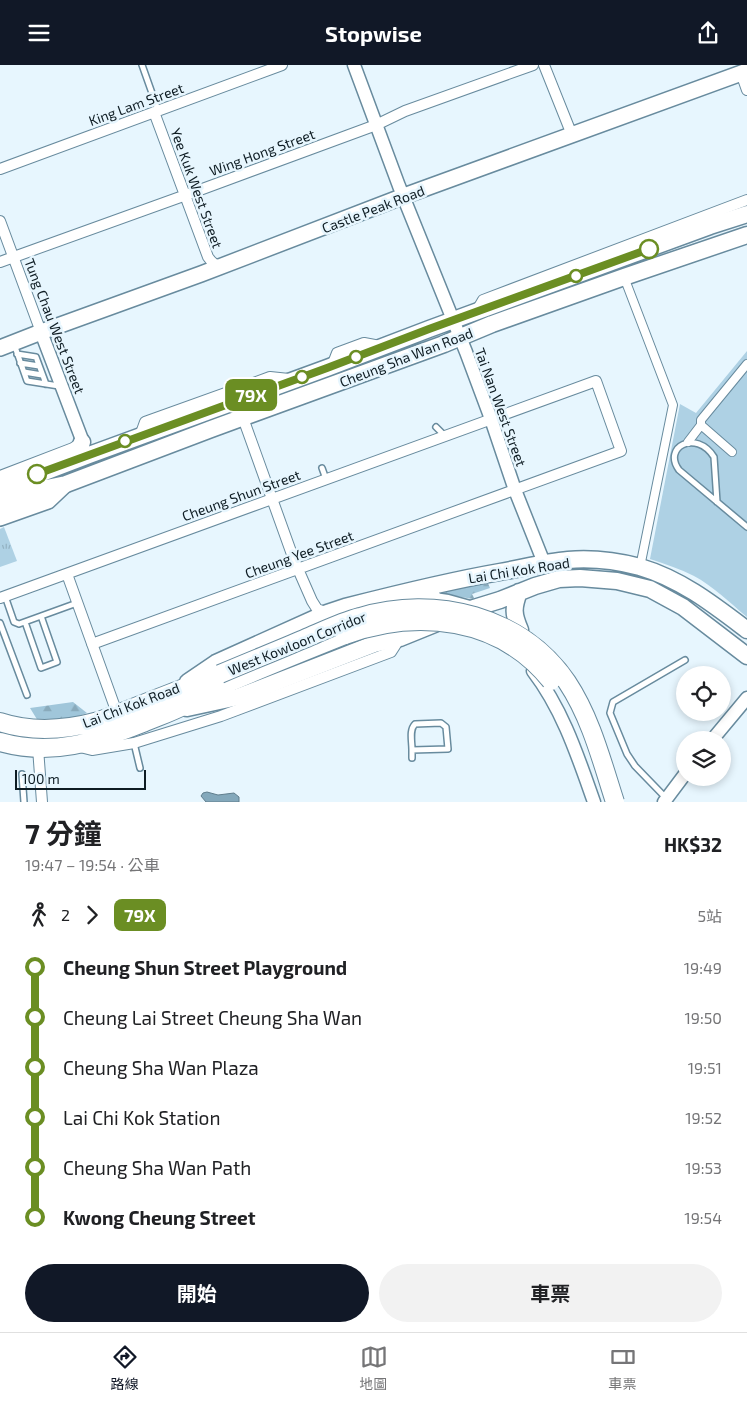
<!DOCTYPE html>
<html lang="zh-TW">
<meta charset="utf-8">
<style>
body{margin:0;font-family:"Exo 2","Noto Sans TC",sans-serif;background:#f2f2f2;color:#202124;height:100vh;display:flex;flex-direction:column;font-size:19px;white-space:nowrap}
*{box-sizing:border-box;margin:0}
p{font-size:16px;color:#757577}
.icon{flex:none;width:28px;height:28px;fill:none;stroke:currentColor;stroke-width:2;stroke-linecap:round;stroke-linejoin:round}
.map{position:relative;height:737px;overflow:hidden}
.panel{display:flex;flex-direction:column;background:#fff;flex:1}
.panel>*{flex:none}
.badge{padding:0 10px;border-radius:8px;font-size:18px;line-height:32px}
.buttons{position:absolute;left:676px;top:601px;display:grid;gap:10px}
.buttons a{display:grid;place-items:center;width:55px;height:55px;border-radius:50%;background:#fff;box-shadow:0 2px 8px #0003;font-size:25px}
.scale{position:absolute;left:15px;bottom:12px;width:131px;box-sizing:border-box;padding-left:5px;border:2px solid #0e1c23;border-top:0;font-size:14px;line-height:18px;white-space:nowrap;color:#0e1c23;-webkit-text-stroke:4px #e7f6fe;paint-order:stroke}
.map>.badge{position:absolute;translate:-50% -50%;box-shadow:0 0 0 2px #fff}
.legs{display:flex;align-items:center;gap:8px;height:55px;padding:0 25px;font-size:16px}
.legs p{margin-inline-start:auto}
.head{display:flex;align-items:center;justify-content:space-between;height:85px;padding:0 25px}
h1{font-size:28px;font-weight:700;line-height:38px}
.cta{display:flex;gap:10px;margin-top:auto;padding:10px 25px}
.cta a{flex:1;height:58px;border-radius:30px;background:#111827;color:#fff;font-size:20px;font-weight:700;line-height:58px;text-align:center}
.cta a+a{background:#f2f2f2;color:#202124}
ul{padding:0 25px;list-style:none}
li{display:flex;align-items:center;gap:18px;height:50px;font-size:19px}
li i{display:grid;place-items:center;width:8px;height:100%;margin:0 6px;background:currentColor}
li i::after{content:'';width:12px;height:12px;margin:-6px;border:4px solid;border-radius:50%;background:#fff}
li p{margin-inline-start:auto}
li:first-child i{background:linear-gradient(#0000 50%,currentColor 0)}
li:last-child i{background:linear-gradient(currentColor 50%,#0000 0)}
header{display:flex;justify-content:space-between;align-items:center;height:65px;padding:0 25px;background:#111827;color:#fff;font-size:22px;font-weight:700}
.tabs{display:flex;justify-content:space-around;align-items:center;height:70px;border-top:1px solid #e0e0e0;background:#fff;font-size:14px;color:#757577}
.tabs a{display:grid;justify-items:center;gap:2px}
.tabs .active{color:#111827}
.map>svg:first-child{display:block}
.grass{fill:#aed1e4}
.forest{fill:url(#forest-firs)}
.park{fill:url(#park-tufts)}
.water{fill:#83a8bb;stroke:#607e8d}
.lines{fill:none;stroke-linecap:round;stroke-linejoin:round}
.service-casing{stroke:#688b9e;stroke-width:8}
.pedestrian-casing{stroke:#688b9e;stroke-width:10}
.minor-casing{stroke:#688b9e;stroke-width:12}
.tertiary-casing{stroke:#688b9e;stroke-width:15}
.secondary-casing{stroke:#688b9e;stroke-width:18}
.primary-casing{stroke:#688b9e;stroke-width:19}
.trunk-casing{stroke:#688b9e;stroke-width:20}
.service{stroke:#fff;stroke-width:5}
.pedestrian{stroke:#fff;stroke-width:8}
.minor{stroke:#fff;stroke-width:10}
.tertiary{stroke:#fff;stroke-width:12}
.secondary{stroke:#fff;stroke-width:15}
.primary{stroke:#fff;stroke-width:16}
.trunk{stroke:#fff;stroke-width:18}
.trunk-bridge-casing{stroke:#688b9e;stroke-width:20;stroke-linecap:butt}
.trunk-bridge{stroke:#fff;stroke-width:18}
.line-1-casing{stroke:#fff;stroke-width:11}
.line-1{stroke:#6b8e23;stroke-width:8}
.stop-1-dot{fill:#fff;stroke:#6b8e23;stroke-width:2.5}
.labels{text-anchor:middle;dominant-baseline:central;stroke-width:5;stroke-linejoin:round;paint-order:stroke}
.street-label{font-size:14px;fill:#0e1c23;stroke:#e7f6fe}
</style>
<header><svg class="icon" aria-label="menu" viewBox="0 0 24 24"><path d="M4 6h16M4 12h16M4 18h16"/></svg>Stopwise<svg class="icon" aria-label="share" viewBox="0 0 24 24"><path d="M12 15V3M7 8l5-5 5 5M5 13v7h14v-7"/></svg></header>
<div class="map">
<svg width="747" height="737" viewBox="0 0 747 737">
<defs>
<pattern id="forest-firs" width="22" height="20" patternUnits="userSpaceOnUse" patternTransform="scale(1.25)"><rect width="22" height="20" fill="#a0c6da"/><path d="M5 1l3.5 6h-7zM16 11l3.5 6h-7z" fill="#89aabb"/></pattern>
<pattern id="park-tufts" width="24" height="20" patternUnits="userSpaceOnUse" patternTransform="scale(1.25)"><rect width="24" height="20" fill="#aed1e4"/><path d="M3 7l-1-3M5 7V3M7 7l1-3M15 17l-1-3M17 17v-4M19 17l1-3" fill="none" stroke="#94b3c3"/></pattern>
</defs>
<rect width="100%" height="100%" fill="#e7f6fe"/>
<path class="grass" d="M747,286v266c-17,-14 -34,-31 -53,-41 -14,-7 -29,-12 -44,-17l30,-155 16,9z"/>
<path class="forest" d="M487,516l3,7 -18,6 2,4 -1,1 -29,-5v-3z
M73,637l14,11 -29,11 -20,-3 -8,-13z"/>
<path class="park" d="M4,462l13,34 -17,6v-38z"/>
<path class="water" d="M207,727l11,3 16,-2 5,4v5h-33l-5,-6 2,-3z"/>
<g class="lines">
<g class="service-casing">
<path id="service" d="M142,0l16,45
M14,279l13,37 32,5
M17,289l19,3 10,27
M20,298l19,3
M24,307l18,3
M436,362l9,9
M322,403l4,11
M717,437l-3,-45c-18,-28 -52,-10 -35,13l68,57
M5,531l9,26 5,2 58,-21
M25,557l16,46 16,-6 -16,-46
M0,558l27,72
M441,658l5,4 2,22 -36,1c0,-9 -3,-20 3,-26z
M134,678l6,25
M412,685v8
M22,709l2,28
M666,733l-31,-32 -8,-12 -17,-41 3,-11 72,-42"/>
</g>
<g class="pedestrian-casing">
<path id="pedestrian" d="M624,212l49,128 -33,162
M701,360l31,27
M688,377l13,-17v-5l46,-56"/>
</g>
<g class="minor-casing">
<path id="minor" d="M544,0l28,70
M741,8l6,17
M154,47l54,145c4,6 7,8 14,9
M0,104l282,-104
M0,156l41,111
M0,197l197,-71 179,-66 29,-14 128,-46
M476,247l7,-12 264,-100
M332,301l5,-13 27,-10 16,3
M243,353l51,142 18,41 5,8 10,4
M140,371l5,-14 125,-45 19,2
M0,411l73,-28 9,-6
M67,509l50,139
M0,533l596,-217 25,70 -529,193
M80,682l12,3 42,-7 87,-27 170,-64 9,-14
M38,683l4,54"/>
</g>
<g class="tertiary-casing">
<path id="tertiary" d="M354,0l45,121 67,166 25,67 24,71 29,73
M41,267l40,105 1,5
M406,530l42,6 29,8
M533,606c30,39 45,86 61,131
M712,675l35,-42
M664,737l21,-28"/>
</g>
<g class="secondary-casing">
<path id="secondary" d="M0,283l41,-16 160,-58 203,-78 343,-125
M0,453l48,-17 18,-17"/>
</g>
<g class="primary-casing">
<path id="primary" d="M73,396l6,-10 3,-9
M0,424l89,-34 238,-87 102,-39 281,-103 37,-12
M0,439l42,-15 24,-5 145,-55 233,-85 48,-20 132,-47 123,-42
M519,527c-6,16 -6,22 1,38
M433,533c5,8 7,14 2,23
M188,617l28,-19 111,-50 18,-6c51,-13 103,-26 155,-35 23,-4 45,-10 68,-12 23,-2 49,1 72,7 41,12 74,38 107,63
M187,643l51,-11 136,-53 26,-6 74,-30 26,-8 35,-14 24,-7 21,-1 37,3 33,8 33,18 64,49"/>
</g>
<g class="trunk-casing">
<path id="trunk" d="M0,657c33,11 66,8 99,-1l121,-47
M0,677c52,15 95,0 143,-19 14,-6 29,-11 42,-18 14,-6 27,-14 41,-21 39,-17 79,-33 119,-49"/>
</g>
<use href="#service" class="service"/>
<use href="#pedestrian" class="pedestrian"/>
<use href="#minor" class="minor"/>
<use href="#tertiary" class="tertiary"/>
<use href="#secondary" class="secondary"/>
<use href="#primary" class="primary"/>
<use href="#trunk" class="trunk"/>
<g class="trunk-bridge-casing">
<path id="trunk-bridge" d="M345,570c72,-26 155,-18 206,46
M220,609c28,-12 56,-23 84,-35 19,-8 37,-17 56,-22 75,-23 162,-1 207,65 24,36 35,80 48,120"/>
</g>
<use href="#trunk-bridge" class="trunk-bridge"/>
</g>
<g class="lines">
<g class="line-1-casing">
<path id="line-1" d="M37,409l290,-106 102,-39 220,-80"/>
</g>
<use href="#line-1" class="line-1"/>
</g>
<g class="stop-1-dot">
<circle cx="649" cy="184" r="9"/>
<circle cx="576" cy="211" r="6"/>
<circle cx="356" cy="292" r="6"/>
<circle cx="302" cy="312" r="6"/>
<circle cx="125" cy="376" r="6"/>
<circle cx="37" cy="409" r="9"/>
</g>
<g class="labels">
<g class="street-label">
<text transform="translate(136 39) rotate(-20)">King Lam Street</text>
<text transform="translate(262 87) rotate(-20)">Wing Hong Street</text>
<text transform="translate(197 123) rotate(70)">Yee Kuk West Street</text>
<text transform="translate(373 144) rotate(-21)">Castle Peak Road</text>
<text transform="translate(55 261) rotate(69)">Tung Chau West Street</text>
<text transform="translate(406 292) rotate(-21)">Cheung Sha Wan Road</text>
<text transform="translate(501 342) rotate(70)">Tai Nan West Street</text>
<text transform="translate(241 430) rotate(-20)">Cheung Shun Street</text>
<text transform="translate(299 489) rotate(-20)">Cheung Yee Street</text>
<text transform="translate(519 505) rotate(-9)">Lai Chi Kok Road</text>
<text transform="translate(297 578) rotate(-22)">West Kowloon Corridor</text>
<text transform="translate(131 640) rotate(-21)">Lai Chi Kok Road</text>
</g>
</g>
</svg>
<div class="buttons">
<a><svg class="icon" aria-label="locate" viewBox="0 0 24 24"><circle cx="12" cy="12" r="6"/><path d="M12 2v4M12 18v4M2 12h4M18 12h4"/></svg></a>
<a><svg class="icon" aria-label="layers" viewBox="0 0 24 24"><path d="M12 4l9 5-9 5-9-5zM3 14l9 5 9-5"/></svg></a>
</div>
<div class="scale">100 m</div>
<b class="badge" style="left:251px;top:330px;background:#6b8e23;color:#fff">79X</b>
</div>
<section class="panel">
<div class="head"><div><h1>7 分鐘</h1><p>19:47 – 19:54 · 公車</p></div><b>HK$32</b></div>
<div class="legs"><svg class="icon" aria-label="walk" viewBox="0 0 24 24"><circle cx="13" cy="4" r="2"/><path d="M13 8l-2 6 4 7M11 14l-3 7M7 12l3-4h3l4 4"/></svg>2<svg class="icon" aria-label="forward" viewBox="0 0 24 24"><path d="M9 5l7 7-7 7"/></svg><b class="badge" style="background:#6b8e23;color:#fff">79X</b><p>5站</p></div>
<ul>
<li><i style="color:#6b8e23"></i><b>Cheung Shun Street Playground</b><p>19:49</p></li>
<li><i style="color:#6b8e23"></i><span>Cheung Lai Street Cheung Sha Wan</span><p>19:50</p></li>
<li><i style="color:#6b8e23"></i><span>Cheung Sha Wan Plaza</span><p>19:51</p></li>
<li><i style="color:#6b8e23"></i><span>Lai Chi Kok Station</span><p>19:52</p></li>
<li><i style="color:#6b8e23"></i><span>Cheung Sha Wan Path</span><p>19:53</p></li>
<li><i style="color:#6b8e23"></i><b>Kwong Cheung Street</b><p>19:54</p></li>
</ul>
<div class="cta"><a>開始</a><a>車票</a></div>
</section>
<nav class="tabs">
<a class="active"><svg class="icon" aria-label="directions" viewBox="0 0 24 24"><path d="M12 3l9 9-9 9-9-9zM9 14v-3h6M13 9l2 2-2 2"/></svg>路線</a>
<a><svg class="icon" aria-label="map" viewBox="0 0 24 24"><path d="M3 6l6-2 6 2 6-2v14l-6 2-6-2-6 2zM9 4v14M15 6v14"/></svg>地圖</a>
<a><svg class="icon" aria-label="tickets" viewBox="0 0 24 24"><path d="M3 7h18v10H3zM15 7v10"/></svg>車票</a>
</nav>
